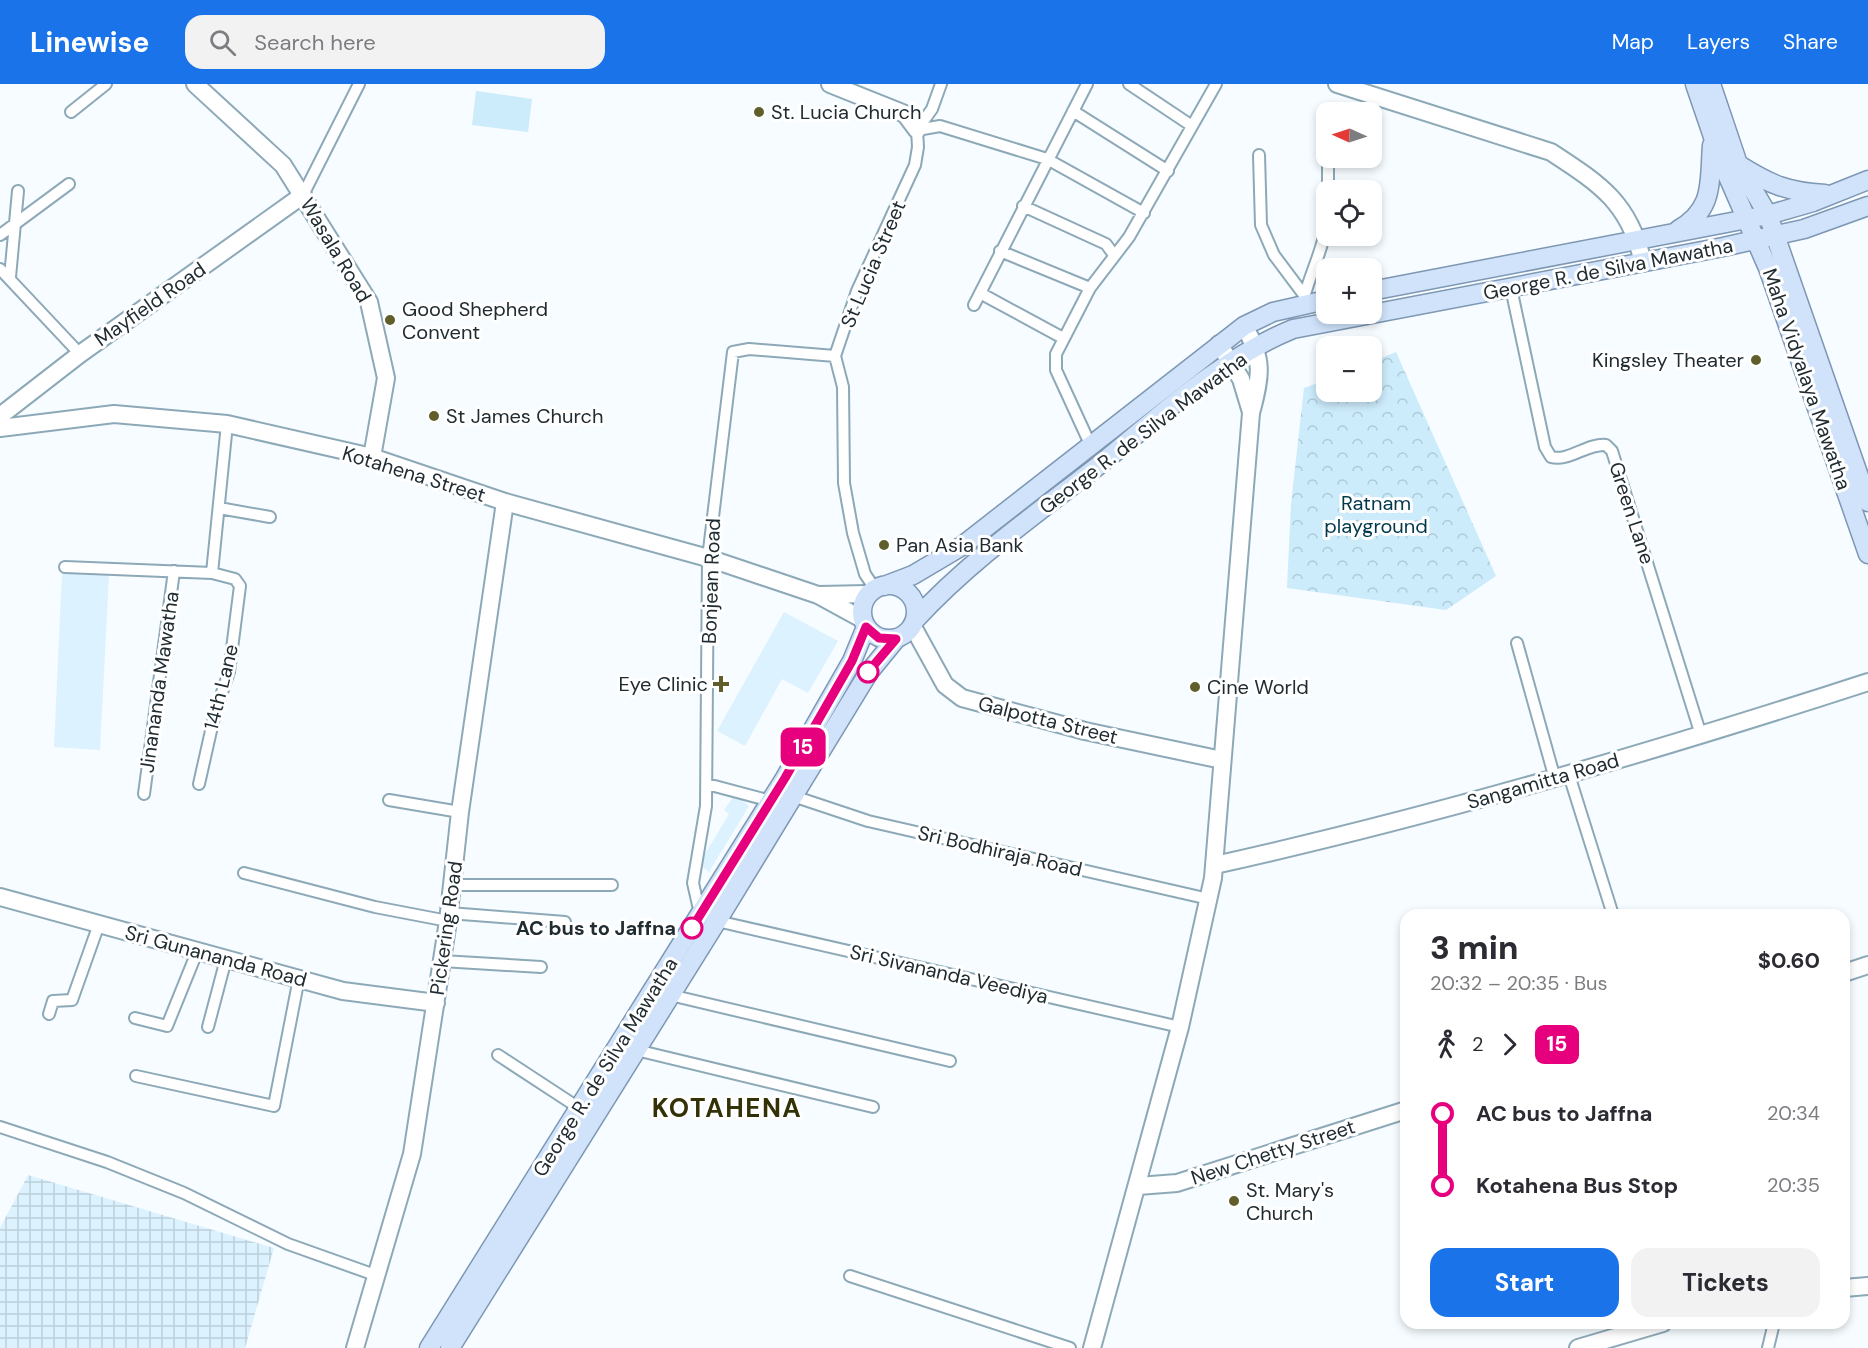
<!DOCTYPE html>
<meta charset="utf-8">
<style>
body{margin:0;font-family:"DM Sans",sans-serif;background:#f2f2f3;color:#2b2b33;height:100vh;display:flex;flex-direction:column;font-size:22px;white-space:nowrap}
*{box-sizing:border-box;margin:0}
p{font-size:20px;color:#7c7c81}
.icon{flex:none;width:33px;height:33px;fill:none;stroke:currentColor;stroke-width:2;stroke-linecap:round;stroke-linejoin:round}
.map{position:relative;flex:1;overflow:hidden}
.panel{position:absolute;left:1400px;top:825px;width:450px;height:420px;display:flex;flex-direction:column;background:#fff;border-radius:18px;box-shadow:0 3px 9px #0003}
.panel>*{flex:none}
.badge{padding:0 12px;border-radius:9px;font-size:21px;line-height:39px}
.needle{width:39px;rotate:273deg}
.tools{position:absolute;left:1316px;top:18px;display:grid;gap:12px}
.tools a{display:grid;place-items:center;width:66px;height:66px;border-radius:12px;background:#fff;box-shadow:0 3px 9px #0003;font-size:30px}
.map>.badge{position:absolute;translate:-50% -50%;box-shadow:0 0 0 3px #fff}
.legs{display:flex;align-items:center;gap:9px;height:66px;padding:0 30px;font-size:20px}
.legs p{margin-inline-start:auto}
.head{display:flex;align-items:center;justify-content:space-between;height:102px;padding:0 30px}
h1{font-size:33px;font-weight:800;line-height:45px}
.primary-button{display:flex;gap:12px;margin-top:auto;padding:12px 30px}
.primary-button a{flex:1;height:69px;border-radius:18px;background:#1a73e8;color:#fff;font-size:24px;font-weight:800;line-height:69px;text-align:center}
.primary-button a+a{background:#f2f2f3;color:#2b2b33}
ul{padding:0 30px;list-style:none}
li{display:flex;align-items:center;gap:21px;height:72px;font-size:22px}
li i{display:grid;place-items:center;width:9px;height:100%;margin:0 8px;background:currentColor}
li i::after{content:'';width:15px;height:15px;margin:-8px;border:4px solid;border-radius:50%;background:#fff}
li p{margin-inline-start:auto}
li:first-child i{background:linear-gradient(#0000 50%,currentColor 0)}
li:last-child i{background:linear-gradient(currentColor 50%,#0000 0)}
header{display:flex;align-items:center;gap:36px;box-sizing:border-box;height:84px;padding:0 30px;background:#1a73e8;color:#fff}
header strong{font-size:28px}
nav{display:flex;gap:33px;margin-inline-start:auto;font-size:21px}
.search{width:420px;height:54px;background:#f2f2f3;display:flex;align-items:center;gap:15px;box-sizing:border-box;padding:0 21px;border-radius:18px;color:#7c7c81;font-size:22px}
.map>svg:first-child{display:block}
.built{fill:#dcf2fe}
.industrial{fill:url(#industrial-grid)}
.park{fill:url(#park-crowns)}
.garden{fill:#ccebfb}
.lines{fill:none;stroke-linecap:round;stroke-linejoin:round}
.street-casing{stroke:#8da9b8;stroke-width:14}
.secondary-casing{stroke:#8da9b8;stroke-width:20}
.primary-casing{stroke:#7e97b3;stroke-width:21}
.street{stroke:#fff;stroke-width:10}
.secondary{stroke:#fff;stroke-width:16}
.primary{stroke:#d0e3fb;stroke-width:18}
.line-1-casing{stroke:#fff;stroke-width:14}
.line-1{stroke:#e6007e;stroke-width:9}
.poi-dot{fill:#605f2c;stroke:#fff;stroke-width:2}
.stop-1-dot{fill:#fff;stroke:#e6007e;stroke-width:3}
.labels{text-anchor:middle;dominant-baseline:central;stroke-width:6;stroke-linejoin:round;paint-order:stroke}
.poi-label{font-size:20px;fill:#202c31;stroke:#fff;text-anchor:start}
.street-label{font-size:20px;fill:#202c31;stroke:#fff}
.park-label{font-size:20px;fill:#01384d;stroke:#fff}
.stop-label{font-size:20px;font-weight:bold;fill:#202c31;stroke:#fff;text-anchor:end}
.district-label{font-size:26px;font-weight:bold;letter-spacing:1.5px;fill:#333207;stroke:#fff}
</style>
<header>
<strong>Linewise</strong>
<div class="search"><svg class="icon" aria-label="search" viewBox="0 0 24 24"><circle cx="10" cy="10" r="6"/><path d="M15 15l6 6"/></svg>Search here</div>
<nav><a>Map</a><a>Layers</a><a>Share</a></nav>
</header>
<div class="map">
<svg width="1868" height="1264" viewBox="0 0 1868 1264">
<defs>
<pattern id="industrial-grid" width="8" height="8" patternUnits="userSpaceOnUse" patternTransform="scale(1.5)"><rect width="8" height="8" fill="#dcf2fe"/><path d="M0 4h8M4 0v8" fill="none" stroke="#bcd0da"/></pattern>
<pattern id="park-crowns" width="20" height="18" patternUnits="userSpaceOnUse" patternTransform="scale(1.5)"><rect width="20" height="18" fill="#ccebfb"/><path d="M2 6a3 3 0 1 1 6 0M12 15a3 3 0 1 1 6 0" fill="none" stroke="#afcad8"/></pattern>
</defs>
<rect width="100%" height="100%" fill="#f6fcff"/>
<path class="built" d="M62,489l47,2 -9,175 -46,-3z
M784,528l54,29 -30,52 -26,-14 -37,67 -28,-15z
M735,711l14,11 -40,66 -10,-8 30,-50 -5,-4z"/>
<path class="industrial" d="M28,1091l246,73 -29,100h-245v-120z"/>
<path class="park" d="M1396,268l100,224 -50,34 -159,-22 4,-84 13,-116 22,-8v12h45v-30z"/>
<path class="garden" d="M476,7l56,8 -4,33 -56,-7z"/>
<g class="lines">
<g class="street-casing">
<path id="street" d="M1129,0l63,42
M1073,27l95,60
M71,28l35,-28
M917,46l23,-4 107,33 97,54
M1259,71l2,70 13,30 30,40
M1328,106v-32
M303,111l56,-111
M1023,122l83,38 8,11
M0,151l69,-51
M1000,167l90,37
M0,185l80,85
M10,193l8,-86
M1511,204l34,159 6,10c18,5 36,-14 55,-12l6,6 89,284
M980,209l83,45
M1304,214c6,-24 18,-46 22,-71
M974,221l113,-221
M835,272l-86,-7 -16,3 -25,206 -2,248 -13,77 5,22 19,16 463,106
M1090,360l-34,-74v-16l34,-66 39,-51 87,-153
M219,424l51,9
M65,483l147,6 15,-149
M875,505l-10,-15 -12,-41 -9,-50 -1,-96 -8,-31 22,-65 58,-126 3,-18 -1,-17 15,-21 9,-25
M1517,559l38,136
M1569,691l44,140
M199,700l16,-71 14,-41 11,-86 -5,-7 -23,-6
M707,700l64,17
M144,710l30,-223
M793,712l75,25 341,78
M389,716l71,12
M244,789l131,34 73,14
M453,801h159
M449,829l116,9
M442,877l99,6
M670,911l280,66
M49,930l4,-13 19,-1 27,-76
M135,934l32,8 30,-74
M208,943l18,-68
M636,966l237,57
M498,971l81,53
M136,992l138,30 25,-128
M0,1043l107,35 77,31 104,51 87,31
M850,1192l220,72
M1768,1264l6,-25"/>
</g>
<g class="secondary-casing">
<path id="secondary" d="M195,0l88,81 86,137 17,76 -14,79
M830,0l75,30 12,16
M1337,0l214,68c49,32 79,51 92,111
M1219,260l22,35 10,33
M0,332l80,-62 223,-159
M0,344l114,-14 113,10 145,33 133,45 203,56 110,37 44,24
M819,511l49,-1
M912,541l33,60 17,13 123,33 137,29
M1215,781c221,-49 438,-113 653,-183
M0,813l343,94 93,12
M1844,889l24,-8
M1138,1102l39,-3 229,-73
M1844,1204l24,-2
M355,1264l57,-194 36,-233 12,-109 45,-310
M1092,1264l88,-321 33,-149 38,-465c10,-37 13,-54 -7,-87
M1578,1264l85,-25"/>
</g>
<g class="primary-casing">
<path id="primary" d="M1695,0l27,79 46,105 100,286
M1711,0l27,80 30,51 100,287
M1739,81c32,20 49,27 86,29
M1678,146c37,-21 31,-48 34,-85
M1371,207l397,-76 45,-13 55,-22
M862 528a27 27 0 1 1 54 0a27 27 0 1 1-54 0Z
M884,502l29,-11 49,-29 282,-220 29,-14 53,-12
M915,536c55,-60 124,-108 188,-158 59,-48 119,-104 190,-133l430,-82 81,-18 64,-23
M429,1264l356,-570 67,-117 14,-34
M450,1264l267,-427 152,-249 27,-33"/>
</g>
<use href="#street" class="street"/>
<use href="#secondary" class="secondary"/>
<use href="#primary" class="primary"/>
</g>
<g class="lines">
<g class="line-1-casing">
<path id="line-1" d="M692,844l93,-150 67,-117 14,-34 13,11 17,1 -28,33"/>
</g>
<use href="#line-1" class="line-1"/>
</g>
<g class="poi-dot">
<circle cx="759" cy="28" r="6"/>
<circle cx="390" cy="236" r="6"/>
<circle cx="1756" cy="276" r="6"/>
<circle cx="434" cy="332" r="6"/>
<circle cx="884" cy="461" r="6"/>
<path d="M718 591h6v6h6v6h-6v6h-6v-6h-6v-6h6z"/>
<circle cx="1195" cy="603" r="6"/>
<circle cx="1234" cy="1117" r="6"/>
</g>
<g class="stop-1-dot">
<circle cx="868" cy="588" r="10"/>
<circle cx="692" cy="844" r="10"/>
</g>
<g class="labels">
<g class="poi-label">
<text x="771" y="28">St. Lucia Church</text>
<text x="402" y="225">Good Shepherd<tspan x="402" dy="23">Convent</tspan></text>
<text x="1744" y="276" text-anchor="end">Kingsley Theater</text>
<text x="446" y="332">St James Church</text>
<text x="896" y="461">Pan Asia Bank</text>
<text x="708" y="600" text-anchor="end">Eye Clinic</text>
<text x="1207" y="603">Cine World</text>
<text x="1246" y="1106">St. Mary's<tspan x="1246" dy="23">Church</tspan></text>
</g>
<g class="street-label">
<text transform="translate(336 166) rotate(59)">Wasala Road</text>
<text transform="translate(873 180) rotate(-67)">St Lucia Street</text>
<text transform="translate(1608 185) rotate(-11)">George R. de Silva Mawatha</text>
<text transform="translate(150 220) rotate(-35)">Mayfield Road</text>
<text transform="translate(1807 295) rotate(71)">Maha Vidyalaya Mawatha</text>
<text transform="translate(1143 349) rotate(-37)">George R. de Silva Mawatha</text>
<text transform="translate(414 390) rotate(17)">Kotahena Street</text>
<text transform="translate(1632 429) rotate(72)">Green Lane</text>
<text transform="translate(711 497) rotate(-88)">Bonjean Road</text>
<text transform="translate(159 598) rotate(-82)">Jinananda Mawatha</text>
<text transform="translate(221 603) rotate(-76)">14th Lane</text>
<text transform="translate(1048 636) rotate(14)">Galpotta Street</text>
<text transform="translate(1543 697) rotate(-16)">Sangamitta Road</text>
<text transform="translate(1000 767) rotate(13)">Sri Bodhiraja Road</text>
<text transform="translate(446 844) rotate(-82)">Pickering Road</text>
<text transform="translate(216 872) rotate(15)">Sri Gunananda Road</text>
<text transform="translate(949 890) rotate(13)">Sri Sivananda Veediya</text>
<text transform="translate(605 983) rotate(-58)">George R. de Silva Mawatha</text>
<text transform="translate(1273 1068) rotate(-18)">New Chetty Street</text>
</g>
<g class="park-label">
<text x="1376" y="419">Ratnam<tspan x="1376" dy="23">playground</tspan></text>
</g>
<g class="stop-label">
<text x="676" y="844">AC bus to Jaffna</text>
</g>
<g class="district-label">
<text x="727" y="1024">KOTAHENA</text>
</g>
</g>
</svg>
<div class="tools">
<a><svg class="needle" viewBox="-14 -14 28 28"><path d="M0-13l5 13h-10z" fill="#e53935"/><path d="M0 13l5-13h-10z" fill="#7c7c81"/></svg></a>
<a><svg class="icon" aria-label="locate" viewBox="0 0 24 24"><circle cx="12" cy="12" r="6"/><path d="M12 2v4M12 18v4M2 12h4M18 12h4"/></svg></a>
<a>+</a>
<a>−</a>
</div>
<b class="badge" style="left:803px;top:663px;background:#e6007e;color:#fff">15</b>
<section class="panel">
<div class="head"><div><h1>3 min</h1><p>20:32 – 20:35 · Bus</p></div><b>$0.60</b></div>
<div class="legs"><svg class="icon" aria-label="walk" viewBox="0 0 24 24"><circle cx="13" cy="4" r="2"/><path d="M13 8l-2 6 4 7M11 14l-3 7M7 12l3-4h3l4 4"/></svg>2<svg class="icon" aria-label="forward" viewBox="0 0 24 24"><path d="M9 5l7 7-7 7"/></svg><b class="badge" style="background:#e6007e;color:#fff">15</b></div>
<ul>
<li><i style="color:#e6007e"></i><b>AC bus to Jaffna</b><p>20:34</p></li>
<li><i style="color:#e6007e"></i><b>Kotahena Bus Stop</b><p>20:35</p></li>
</ul>
<div class="primary-button"><a>Start</a><a>Tickets</a></div>
</section>
</div>
